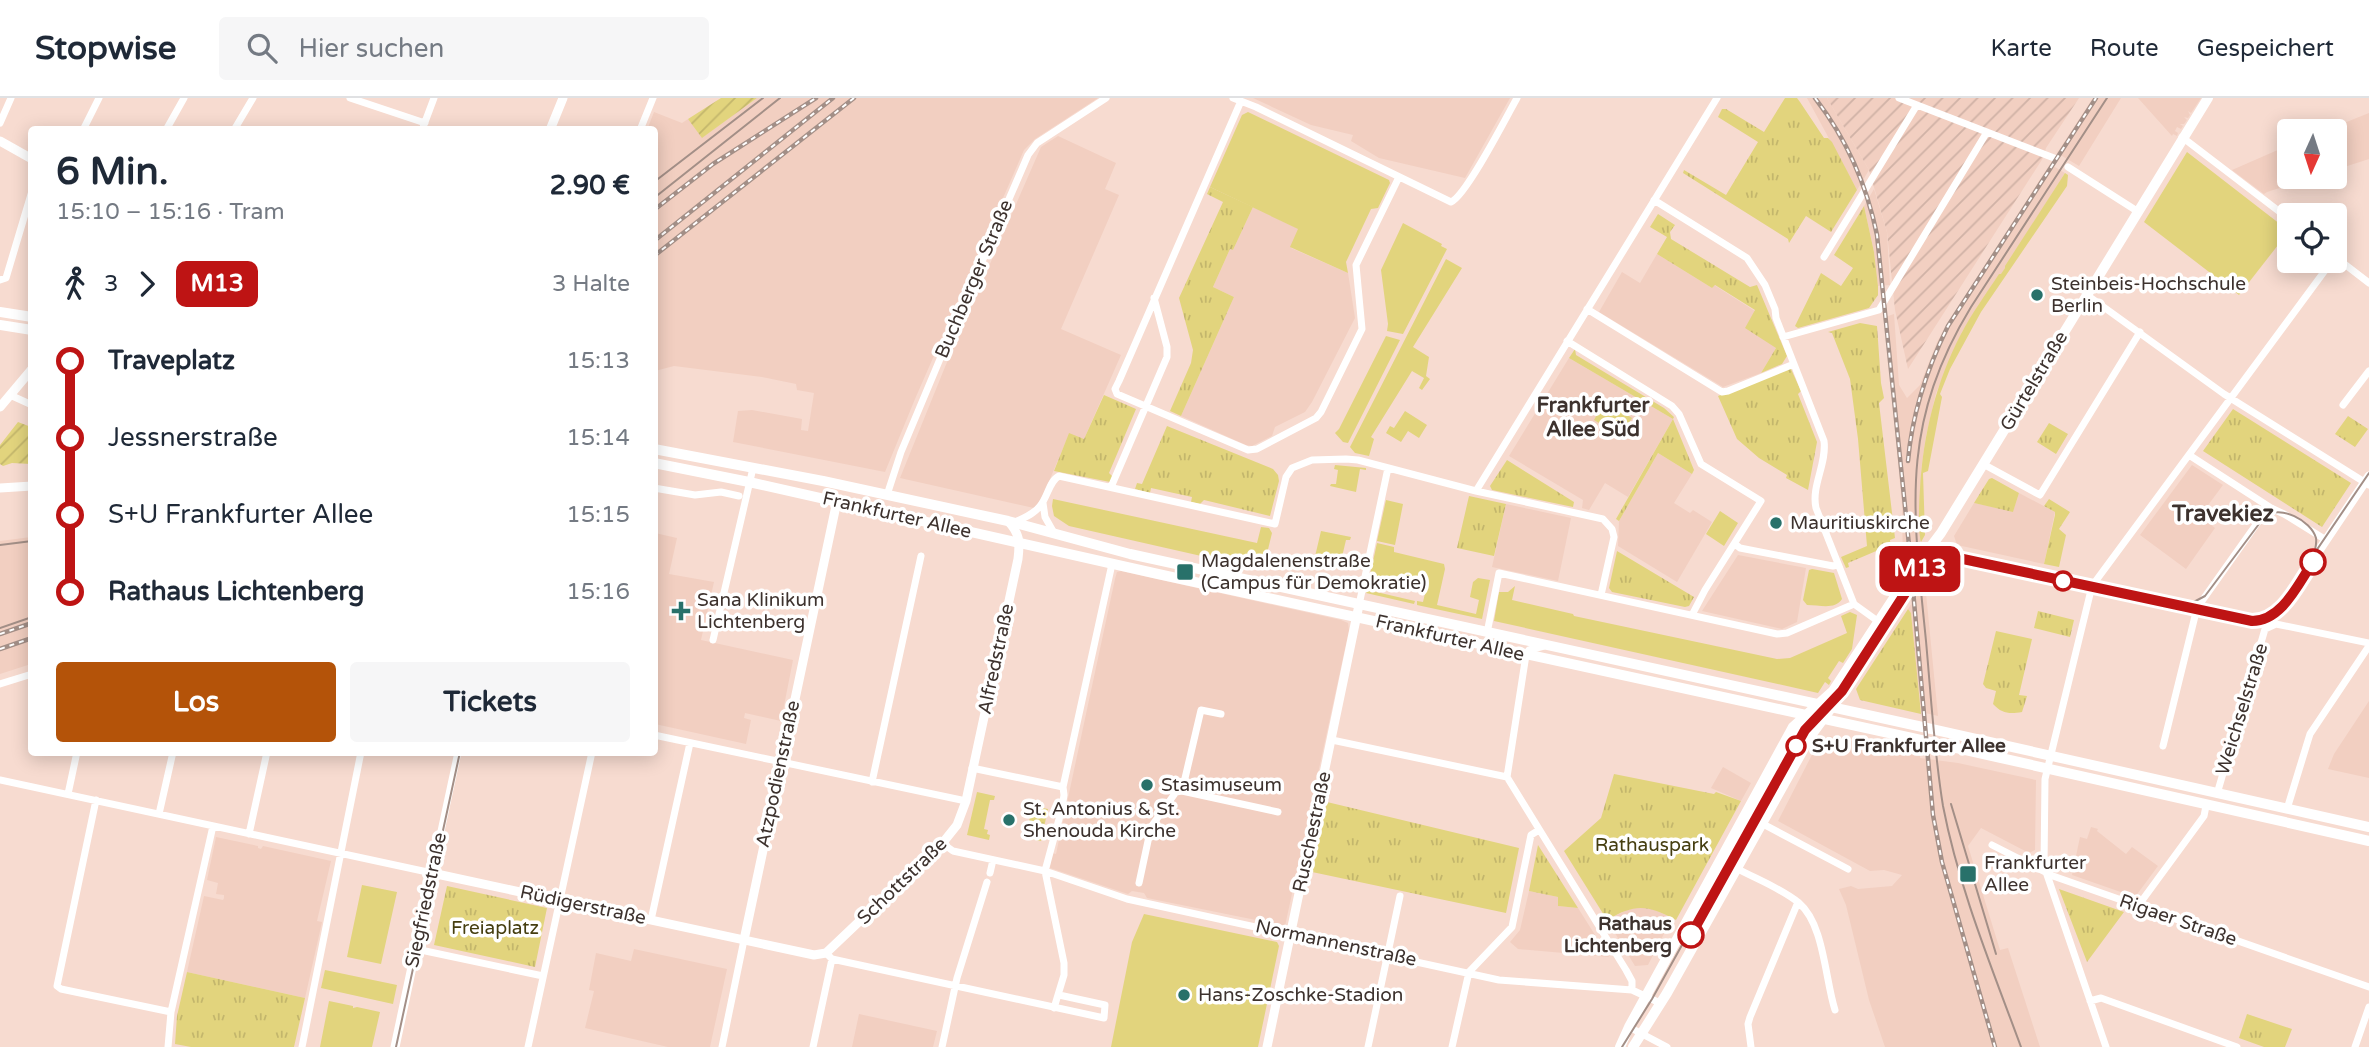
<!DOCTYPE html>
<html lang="de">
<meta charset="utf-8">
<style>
body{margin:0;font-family:"Varela Round",sans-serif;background:#f6f6f7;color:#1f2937;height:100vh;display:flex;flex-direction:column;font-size:26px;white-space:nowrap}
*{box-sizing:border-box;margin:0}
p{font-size:23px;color:#747a83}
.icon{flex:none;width:38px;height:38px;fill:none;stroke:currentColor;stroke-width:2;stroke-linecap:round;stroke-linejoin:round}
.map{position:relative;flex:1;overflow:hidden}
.drawer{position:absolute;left:28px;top:28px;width:630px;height:630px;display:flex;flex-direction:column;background:#fff;border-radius:7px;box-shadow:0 4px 18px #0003}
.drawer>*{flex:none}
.badge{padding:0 14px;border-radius:10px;font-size:24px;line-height:46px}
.needle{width:46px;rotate:183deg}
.controls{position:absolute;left:2277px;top:21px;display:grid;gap:14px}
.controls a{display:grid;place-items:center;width:70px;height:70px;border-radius:7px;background:#fff;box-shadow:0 4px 18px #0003;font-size:35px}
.map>.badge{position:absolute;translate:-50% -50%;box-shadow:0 0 0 4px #fff}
.legs{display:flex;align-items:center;gap:10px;height:77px;padding:0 28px;font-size:23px}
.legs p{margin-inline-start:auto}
.headline{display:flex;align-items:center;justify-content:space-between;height:119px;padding:0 28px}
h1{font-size:38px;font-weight:700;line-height:52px}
.button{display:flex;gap:14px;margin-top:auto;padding:14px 28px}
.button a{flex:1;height:80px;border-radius:7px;background:#b45309;color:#fff;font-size:28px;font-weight:700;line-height:80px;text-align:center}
.button a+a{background:#f6f6f7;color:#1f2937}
ul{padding:0 28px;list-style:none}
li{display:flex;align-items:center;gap:24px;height:77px;font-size:26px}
li i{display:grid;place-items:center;width:10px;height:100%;margin:0 9px;background:currentColor}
li i::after{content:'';width:18px;height:18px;margin:-9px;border:5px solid;border-radius:50%;background:#fff}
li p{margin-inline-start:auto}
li:first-child i{background:linear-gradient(#0000 50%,currentColor 0)}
li:last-child i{background:linear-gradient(currentColor 50%,#0000 0)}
header{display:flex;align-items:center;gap:42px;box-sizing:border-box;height:98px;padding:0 35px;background:#fff;border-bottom:2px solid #e0e1e3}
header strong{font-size:33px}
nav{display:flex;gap:38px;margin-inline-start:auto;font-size:24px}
.search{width:490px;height:63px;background:#f6f6f7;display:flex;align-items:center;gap:18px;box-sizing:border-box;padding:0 24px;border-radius:7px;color:#747a83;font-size:26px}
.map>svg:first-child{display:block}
.built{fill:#f2cfc1}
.industrial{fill:url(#industrial-furrows)}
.grass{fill:#e2d47d}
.park{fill:url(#park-tufts)}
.garden{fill:url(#garden-furrows)}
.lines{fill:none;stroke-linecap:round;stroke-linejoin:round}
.minor{stroke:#fff;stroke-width:7}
.tertiary{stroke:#fff;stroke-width:9}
.secondary{stroke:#fff;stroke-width:10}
.primary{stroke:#fff;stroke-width:10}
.tram{stroke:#a38f87;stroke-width:2}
.rail-casing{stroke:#a38f87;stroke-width:4.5}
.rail{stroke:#fff;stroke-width:2;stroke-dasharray:5;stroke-linecap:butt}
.line-1-casing{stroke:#fff;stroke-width:16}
.line-1{stroke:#be1414;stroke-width:10}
.poi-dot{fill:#28716a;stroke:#fff;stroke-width:2.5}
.stop-1-dot{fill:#fff;stroke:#be1414;stroke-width:3.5}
.labels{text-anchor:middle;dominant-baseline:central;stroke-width:7;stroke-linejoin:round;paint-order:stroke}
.street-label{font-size:19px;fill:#3d322e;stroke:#fff}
.poi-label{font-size:19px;fill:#3d322e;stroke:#fff;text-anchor:start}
.stop-label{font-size:19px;font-weight:bold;fill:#3d322e;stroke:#fff;text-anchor:start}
.park-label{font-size:19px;fill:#453e10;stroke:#fff}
.neighbourhood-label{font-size:21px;font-weight:bold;fill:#3d322e;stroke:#fff}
.quarter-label{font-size:23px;font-weight:bold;fill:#3d322e;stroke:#fff}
</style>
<header>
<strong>Stopwise</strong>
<div class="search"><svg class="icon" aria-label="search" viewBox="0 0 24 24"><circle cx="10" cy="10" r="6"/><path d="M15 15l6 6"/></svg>Hier suchen</div>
<nav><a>Karte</a><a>Route</a><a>Gespeichert</a></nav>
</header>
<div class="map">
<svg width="2369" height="949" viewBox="0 0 2369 949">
<defs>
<pattern id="industrial-furrows" width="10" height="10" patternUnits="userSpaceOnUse" patternTransform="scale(1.75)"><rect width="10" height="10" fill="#f2cfc1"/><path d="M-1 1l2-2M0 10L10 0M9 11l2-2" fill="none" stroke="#d0b2a6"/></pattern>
<pattern id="park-tufts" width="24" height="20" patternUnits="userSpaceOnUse" patternTransform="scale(1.75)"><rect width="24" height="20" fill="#e2d47d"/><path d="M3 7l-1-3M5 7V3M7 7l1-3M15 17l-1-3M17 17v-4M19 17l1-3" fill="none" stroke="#c3b66c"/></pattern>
<pattern id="garden-furrows" width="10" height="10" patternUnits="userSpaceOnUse" patternTransform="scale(1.75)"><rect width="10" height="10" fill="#e2d47d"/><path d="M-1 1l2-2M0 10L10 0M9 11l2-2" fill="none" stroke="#c3b66c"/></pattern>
</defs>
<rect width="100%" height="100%" fill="#f7dbd0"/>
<path class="built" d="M757,0h341l-63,41 -11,11 -109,249 -30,73 -152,-30 5,-31 14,-1 50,9 -1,11 7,1 6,-38 -17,-3 -1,-6 -34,-7 -88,-11 -19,5 -1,-241h-7l7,-18 28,11 6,-4 15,18z
M1253,0h257l-45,80 -86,-20 -28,-17 2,-6 -42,-10z
M1807,0h20l42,72 -12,20z
M2093,0h28l-42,68 -22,-13z
M2138,0h63l-10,15 -3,-2 2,4 -2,3 -4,-1 3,3 -3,4h-4l3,2 -2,3 -4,-2 -2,4 3,2 -1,3 -4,-2 -1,2z
M2369,15v46l-34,11 -1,-39h-10z
M1058,38l58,27 -11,26 14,6 -58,134 60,26 -37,84 -15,-5 -27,64 -8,10 -134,-30 45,-111 96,-220z
M2289,47v32h25l-47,15 -3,2 -32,-24z
M2050,66l15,9 -60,95 -4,7h-2l-37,57 -26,61 -10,43 -5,34 -1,68 2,1 -19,29 -1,-62 -17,-189 9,-3 5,71 8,13 13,-13 17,-43 14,-24z
M1874,91l13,43 3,53 -12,1 -4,-34 -10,-46z
M1253,109l46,22 -8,19 57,25 7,45 -43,84 -7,10 -30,15 -3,9 -20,10 -6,-1 -65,-29 53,-119 -21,-10 17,-38 3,1z
M1657,156l55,34 2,-3 41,26 21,37 -15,25 -38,14 -124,-75 23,-40 18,11z
M1569,260l104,61 -45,78 -23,-14 -16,27 -7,-2 1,-8 -74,-44z
M1658,355l34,21 -18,29 16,10 3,-3 19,12 -35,60 -59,-36 1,-25z
M2192,367l31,20 -23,31 15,12 -29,41 -46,-34z
M2019,395l36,19 -11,52 -87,-19 -3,-9 20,-33 39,8z
M1506,406l65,14 -13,63 -66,-14z
M655,435l22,5 -8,36 45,8 -13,58 92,20 -12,61 -36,-8 -1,5 7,2 -5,24 -91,-20z
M31,439v127l-31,10v-133z
M1738,457l68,13 -9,54 -15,7 -80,-18z
M1121,473l220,49 7,3 1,7 -64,296 -138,-28 -3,-5 -12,-2 -4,3 -78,-26 2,-15 4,1 59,-275 2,-7z
M1925,485l13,133 -17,-4 -10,-99 -3,-4z
M2369,603v77l-41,-9 6,-15z
M1829,638l91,19v3l38,5 78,17 -1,70 -6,3 -48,-25 -13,18 32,104 8,-2 32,99h-155l-16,-47 -23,-95 -7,-16 12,-3 7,3 34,-3 10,-11 -18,-5 -14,1 -92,-50 40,-78z
M1723,669l28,16 -10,18 -30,-13z
M2091,729l7,2 -1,2 29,23 6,-7 26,19 -23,31 -63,-22 8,-38 7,2z
M216,739l42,9v2l3,1 2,-3 68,15 -14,60 5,1 -17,76 -118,-26 17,-76 19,4 1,-2v-3l-8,-1 2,-11 -11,-3z
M1529,793l29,6v9l20,2 31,49 -91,-8 -8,-7 10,-12z
M1633,809l18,1 21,10 -24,47 -13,1 -28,-46z
M634,851l93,20 -17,78h-42l-83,-19 9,-37 -5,-1 7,-37 35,8z
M859,916l78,17 -4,16h-81z"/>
<path class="industrial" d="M1827,0h252l-33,50 -3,10 -135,211 -13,-59 -8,-78 -18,-62z"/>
<path class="grass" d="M1248,14l141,68 1,3 -12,25 -7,1 -25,53 2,11 -58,-26 8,-18 -88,-42 32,-72z
M2187,54l102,79 -50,64 -95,-73z
M2065,75l3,2 -1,11 -86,126 -31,57 -10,25 2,3 -14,74 -5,2 2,62 -4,7c-3,-11 -2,-39 -1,-53 3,-54 16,-107 41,-155 11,-21 25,-40 38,-60h2l4,-6v-2z
M1403,125l39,21 -1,2 6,3 -44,85 -16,-3 1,-7 -7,-54z
M1446,161l16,9 -49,79 16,10 -3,19 4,3 -8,11 -3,-2 5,-10 -12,-7 -41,66 3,2 -5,17 -14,-3 -5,-6z
M1386,238l14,4 -52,103 -5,-1 -8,-9 4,-4z
M1575,251l1,6 88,53 10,9 -1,2 -104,-61z
M1601,309l15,8 3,-5 13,8 -11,18 -27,-16z
M1405,313l22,14 -8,13 -11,-7 -7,11 -15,-9 4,-7 4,2z
M1335,367l31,3v2l-6,-1 -4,23 -26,-6 1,-2h5l2,-14 -4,-1z
M1053,401l204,44 4,-16 8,1 3,5 -9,37 -194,-44 -15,-10 -2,-10z
M1386,402l17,4 -8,41 -18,-4z
M1720,413l18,12 -14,23 -18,-12z
M1321,433l30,6 -1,3h-4l-5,21 6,2 -2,7 -28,-6 -4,1z
M1377,445l17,4v5l50,12 1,5 -8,36 39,9 3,-14 -9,-3 3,-15 5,-4 12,2 -8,39 -65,-14v-4l6,1 3,-13 -50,-12 -4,14 43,10 -1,3 -48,-11z
M1812,471l22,4 8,26c-7,11 -22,6 -35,6l-4,-5 6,-30z
M1515,488l-3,14 61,14 1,2 203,43 13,-1 57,-25 -6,-17 9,-4 7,3 -5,34 -9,14 -4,-2 -11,17 3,3 -2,4 -4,-3 -7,11 -324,-72 5,-29h9z
M977,694l18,4 -1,4h-4l-6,29 4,1 -1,4 3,1 -1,5 -22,-5z
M362,787l35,7 -16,72 -34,-7z
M1144,816l133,28 2,4 -21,101h-147l21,-105z
M325,872l72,15 -4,19 -72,-16z
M329,903l24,5v2l4,-1 23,5 -8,35h-52z"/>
<path class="park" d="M1785,0h12l3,4 24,36h4l4,4 25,48 -26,42 -25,-16 -17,27 -1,-4 -105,-66 1,-3 42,25 32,-53 -40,-25 4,-8h4l38,23z
M1210,89l43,20 -20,43 -3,-1 -17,38 21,10 -53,119 -11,-5 21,-48 2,-13 -14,-52 44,-96 -16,-8z
M1864,108l10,46 4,34v9l-9,13 -71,20 -3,-2 26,-53 20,13 12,-18 -19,-13z
M1658,116l17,11 -5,7 1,7 79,48 7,-2 30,71 -5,8 -21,9 15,-25 -31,-20 10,-18 -40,-25 -3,3 -55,-34 10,-17 -17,-10z
M1860,225l17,3 4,57 3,15 -5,5 16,135 -5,2 1,8 -3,-2 -40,17 1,4 -3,1 -5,-11 26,-11 -9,-107 -8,-60 -18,-46 -4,-1z
M1790,269l11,24 -3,3 19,48 -9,48 -22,-12 1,-3 -28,-17 -22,-19 -19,-43z
M1104,297l32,14 -27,64 4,4 -3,5 -56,-11 15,-38 15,6z
M2233,311l118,74 -29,44 -119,-76z
M2348,318l20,13 -13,18 -20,-13z
M1673,321l21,51 -2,4 -34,-21 -39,68 -3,-2z
M2049,325l19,11 -12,20 -19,-12z
M1167,328l106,43 5,6 1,6 -9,35 -66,-16 -4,4 -9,-2 1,-5 -41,-9 -1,5 -15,-4 2,-6 5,1z
M1507,362l67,42 -1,5 -81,-17 -2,-4z
M1992,380l27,15 -6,19 -39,-9 15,-24z
M1469,398l37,8 -12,52 -37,-8z
M2049,401l21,13 -11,17 7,6 -7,32 -15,-3 11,-49v-3l-11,-6z
M1617,453l77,46 -5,9 -4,1 -73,-15 -3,-4z
M1908,511l3,4 10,101 -61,-14 -4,-11z
M2038,513l36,9 -4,17 -36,-9z
M1996,533l36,8 -13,56 8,1 -5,16c-12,2 -20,2 -29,-8l3,-13 -10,-3 -3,-4z
M1614,676l100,20 2,-2 25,9 -65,119c-29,-15 -40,-17 -69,0l-43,-69 37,-33z
M1327,704l192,46 -13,65 -194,-41z
M1032,708l16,3 -7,32 -15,-3z
M1538,747l40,63 -20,-2v-9l-29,-6z
M447,788l100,22 -12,59 -101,-22z
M2059,791l65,23 -37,50z
M187,874l118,26 -11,49h-103l-16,-3 2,-28z
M2247,916l45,15 -7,18h-21l-25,-9z"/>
<path class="garden" d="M721,0h36l-55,40 -14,-19z
M18,324l13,5v37l-19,-1 -9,3 -3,-2v-19z"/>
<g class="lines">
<path class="minor" d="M350,0l75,25
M1233,0l23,9 195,95c15,-6 56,-86 66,-104
M1899,0l155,60
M1241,3l-122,280 -4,8 2,5 131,56 9,-1 59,-31 5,-6 41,-83 -6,-64 43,-88
M0,25l11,-25
M83,32l16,-32
M166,32l18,-32
M234,32l19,-32
M422,32l12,-32
M640,32l13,-32
M2182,39l107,82
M2068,69l69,44
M1654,102l93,58 18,27 10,24 1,9 48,123c3,23 -13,45 -8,67l38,96 25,18
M2334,158l35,27
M1824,159l93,-152
M0,182l6,-2 26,-87
M2087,197l137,99 145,91
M1587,211l135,83 6,-1 66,-27
M1783,239l96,-27 108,-178
M1567,243l105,65 7,8 22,50 60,37 -56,89 -13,25
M10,297l22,10
M2343,307l26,-34
M2189,357l82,53 13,6 42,26
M1983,366l57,31 100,-163
M1111,389l56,-130v-10l-13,-49
M654,390l41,7 26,-3 18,4
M1476,393l241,-393
M887,397l14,-43 39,-93 88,-204 9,-12 69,-45
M1043,405l2,14 9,16
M1015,424c9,-4 19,-8 25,-16 8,-9 9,-25 19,-30l216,48 11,-47 6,-9 20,-8 34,-1 12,1 118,31 127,28 9,10 2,8 -13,58
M1735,446l5,4 93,18 4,-1
M1359,507l29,-137
M1487,535l12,-60 278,61 10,-1 67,-29
M713,542l40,-172
M1544,548l-15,4 -3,5 -19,122 119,193 6,11v9
M0,586l32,-10
M654,637l312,66
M1332,642l175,37
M2163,648l34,-138 68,-96 6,-4
M972,670l91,19
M0,682l432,93 26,-121
M872,684l49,-226
M1182,693l19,-81 20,4
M68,696l9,-42
M2217,696l48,-165 11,-5 93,19
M96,702l-39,186 4,3 110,23
M2287,711l23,-75 59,-88
M159,716l14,-62
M1746,717l102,54
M249,736l18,-82
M942,745l11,8 92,20 82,28 372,81 133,10 28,13
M1992,747l61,31 316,111
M1736,770c20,11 45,20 63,35 25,21 26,76 36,107
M990,775l3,-13
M1139,785l12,-56 25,-35 6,-1 96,21
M2138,808l66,-90 2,-10
M651,822l39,-177
M416,851l127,27
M826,855l6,6 272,59 1,-13 -46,-10
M2090,903l11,-3 136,49
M1054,910l10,-33v-12l-19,-92 17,-63 2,-13 -1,-8 49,-223
M1629,929l38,20
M168,949l3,-35 42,-186
M302,949l59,-295
M528,949l64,-295
M722,949l22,-107
M813,949l19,-88
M942,949l15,-69 30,-96
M1368,949l32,-151
M1452,949l17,-75 43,-45 19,-92 8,-5
M1751,949l-3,-23 2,-7 48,-115
M2106,949l-62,-181 1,-87 47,-193 240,-325
M2355,949l14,-40"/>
<path class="tertiary" d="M550,32l13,-32
M0,43l32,18
M0,309l32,-38
M0,390l32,-2
M1928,454l21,3 298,64c14,2 25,-1 34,-12l88,-131
M744,842l93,-439
M395,949l37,-174 382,82 12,-2 119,-113 12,-15 9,-24 52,-242c2,-17 2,-25 -10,-38
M1267,949l92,-442"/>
<path class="secondary" d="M1620,949l9,-20 164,-300 40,-36 74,-113 34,-45 267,-435
M1633,949l34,-54 145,-259 28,-38 70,-110"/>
<path class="primary" d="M0,214l32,5
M0,227l32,5
M654,351l169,32 185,40 122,33 788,172 451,101
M654,365l95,19 409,92 754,164 457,103"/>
<path class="tram" d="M654,84l109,-84
M654,100l126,-100
M0,447l32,-4
M2188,507l17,-9 60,-80c15,-11 46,4 51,22 1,6 -1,11 -2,17
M0,530l32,-11
M1951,706l45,150
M396,949l64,-295
M1622,949l30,-48 150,-270 37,-39 84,-129 14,-7h16l296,64c14,1 23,-3 31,-14l89,-131
M2021,949c-29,-79 -62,-158 -78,-241 -9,-55 -12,-110 -17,-165 -13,-131 -27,-215 45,-334l136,-209"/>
<g class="rail-casing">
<path id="rail" d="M1815,0c31,40 52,88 62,137l32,310 24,270 9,47 53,185
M654,112l59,-46 103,-66
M654,143l179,-143
M654,158l200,-158
M1908,363c4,-48 19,-92 40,-135l148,-228
M0,536l32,-11
M0,551l32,-11"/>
</g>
<use href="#rail" class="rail"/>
</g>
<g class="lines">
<g class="line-1-casing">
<path id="line-1" d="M1691,837l114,-205 37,-39 82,-127 10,-7 15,-1 303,65c30,0 46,-37 61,-59"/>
</g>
<use href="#line-1" class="line-1"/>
</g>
<g class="poi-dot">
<circle cx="2037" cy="197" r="7"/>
<circle cx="1776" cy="425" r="7"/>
<rect x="1176" y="465" width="18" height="18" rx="3.5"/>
<path d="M677.5 502.5h7v7h7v7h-7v7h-7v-7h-7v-7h7z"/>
<circle cx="1147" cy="687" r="7"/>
<circle cx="1009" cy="722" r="7"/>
<rect x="1959" y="767" width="18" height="18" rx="3.5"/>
<circle cx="1184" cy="897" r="7"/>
</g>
<g class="stop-1-dot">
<circle cx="2313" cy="464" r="12"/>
<circle cx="2063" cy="483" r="9"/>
<circle cx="1796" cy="648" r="9"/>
<circle cx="1691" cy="837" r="12"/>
</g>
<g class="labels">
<g class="street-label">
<text transform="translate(974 181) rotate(-67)">Buchberger Straße</text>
<text transform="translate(2034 283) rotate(-59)">Gürtelstraße</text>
<text transform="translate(897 417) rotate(13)">Frankfurter Allee</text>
<text transform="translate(1450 540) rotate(13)">Frankfurter Allee</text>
<text transform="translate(996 561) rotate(-78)">Alfredstraße</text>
<text transform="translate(2242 611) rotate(-73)">Weichselstraße</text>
<text transform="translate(778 676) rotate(-78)">Atzpodienstraße</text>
<text transform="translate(1312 734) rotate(-78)">Ruschestraße</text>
<text transform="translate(902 783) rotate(-44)">Schottstraße</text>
<text transform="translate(426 802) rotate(-78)">Siegfriedstraße</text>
<text transform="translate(583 807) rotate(12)">Rüdigerstraße</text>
<text transform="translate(2178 822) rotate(19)">Rigaer Straße</text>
<text transform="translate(1336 845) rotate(12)">Normannenstraße</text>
</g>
<g class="poi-label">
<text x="2051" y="186">Steinbeis-Hochschule<tspan x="2051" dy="22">Berlin</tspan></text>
<text x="1790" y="425">Mauritiuskirche</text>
<text x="1201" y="463">Magdalenenstraße<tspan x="1201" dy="22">(Campus für Demokratie)</tspan></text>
<text x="697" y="502">Sana Klinikum<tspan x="697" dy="22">Lichtenberg</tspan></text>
<text x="1161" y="687">Stasimuseum</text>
<text x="1023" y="711">St. Antonius &amp; St.<tspan x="1023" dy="22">Shenouda Kirche</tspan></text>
<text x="1984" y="765">Frankfurter<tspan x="1984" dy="22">Allee</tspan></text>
<text x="1198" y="897">Hans-Zoschke-Stadion</text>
</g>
<g class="stop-label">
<text x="1812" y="648">S+U Frankfurter Allee</text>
<text x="1672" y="826" text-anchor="end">Rathaus<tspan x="1672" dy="22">Lichtenberg</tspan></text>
</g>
<g class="park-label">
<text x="1652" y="747">Rathauspark</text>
<text x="495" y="830">Freiaplatz</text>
</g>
<g class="neighbourhood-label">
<text x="1593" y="307">Frankfurter<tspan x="1593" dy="24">Allee Süd</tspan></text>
</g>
<g class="quarter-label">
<text x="2223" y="416">Travekiez</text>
</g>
</g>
</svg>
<div class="controls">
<a><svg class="needle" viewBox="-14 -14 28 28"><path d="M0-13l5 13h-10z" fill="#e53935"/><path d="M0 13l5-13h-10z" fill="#747a83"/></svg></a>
<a><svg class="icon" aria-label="locate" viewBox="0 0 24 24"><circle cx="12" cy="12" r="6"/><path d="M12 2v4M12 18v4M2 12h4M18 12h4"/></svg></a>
</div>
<b class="badge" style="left:1920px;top:471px;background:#be1414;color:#fff">M13</b>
<section class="drawer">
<div class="headline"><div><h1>6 Min.</h1><p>15:10 – 15:16 · Tram</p></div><b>2.90 €</b></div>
<div class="legs"><svg class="icon" aria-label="walk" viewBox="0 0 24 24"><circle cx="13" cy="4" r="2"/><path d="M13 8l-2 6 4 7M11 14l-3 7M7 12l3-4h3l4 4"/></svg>3<svg class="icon" aria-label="forward" viewBox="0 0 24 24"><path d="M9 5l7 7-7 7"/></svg><b class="badge" style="background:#be1414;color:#fff">M13</b><p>3 Halte</p></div>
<ul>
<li><i style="color:#be1414"></i><b>Traveplatz</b><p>15:13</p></li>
<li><i style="color:#be1414"></i><span>Jessnerstraße</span><p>15:14</p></li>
<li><i style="color:#be1414"></i><span>S+U Frankfurter Allee</span><p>15:15</p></li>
<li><i style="color:#be1414"></i><b>Rathaus Lichtenberg</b><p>15:16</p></li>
</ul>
<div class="button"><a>Los</a><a>Tickets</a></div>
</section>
</div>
